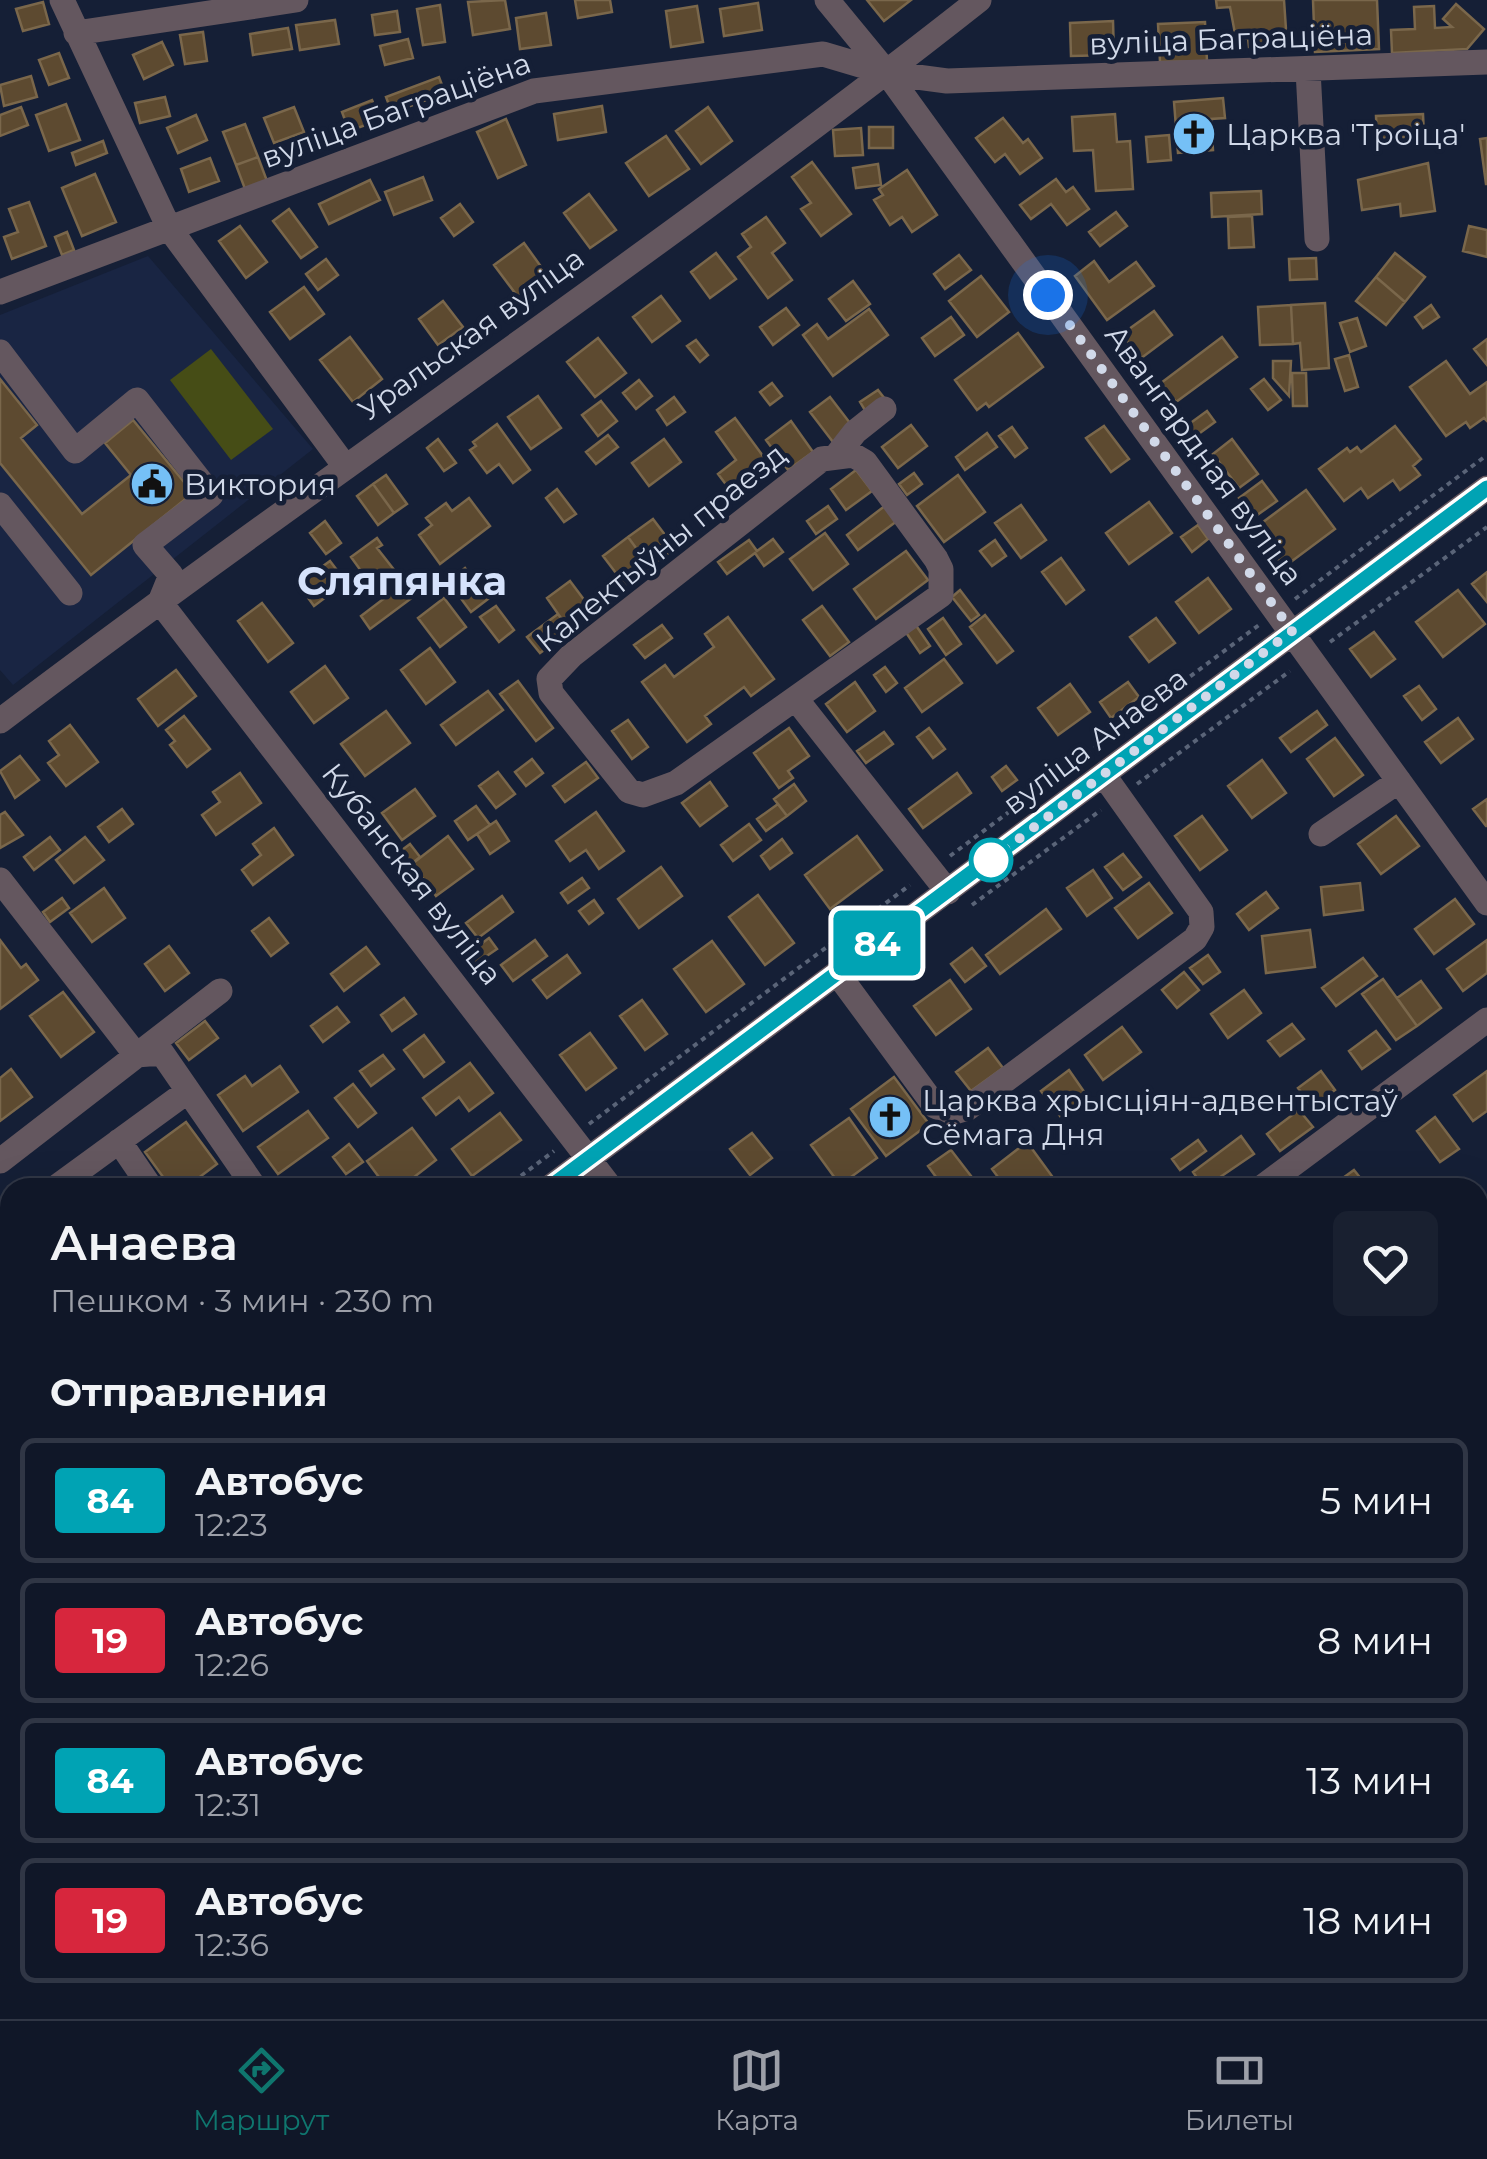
<!DOCTYPE html>
<html lang="ru">
<meta charset="utf-8">
<style>
body{margin:0;font-family:Montserrat,sans-serif;background:#192030;color:#f1f3f6;height:100vh;display:flex;flex-direction:column;font-size:38px;white-space:nowrap}
*{box-sizing:border-box;margin:0}
p{font-size:32px;color:#9c9fa8}
.icon{flex:none;width:55px;height:55px;fill:none;stroke:currentColor;stroke-width:2;stroke-linecap:round;stroke-linejoin:round}
.map{position:relative;flex:1;overflow:hidden}
.panel{position:absolute;left:0px;top:1178px;width:1488px;height:842px;display:flex;flex-direction:column;background:#101728;border-radius:30px 30px 0 0;box-shadow:0 10px 40px #0002,0 0 0 2px #303645}
.panel>*{flex:none}
.badge{padding:0 20px;border-radius:8px;font-size:35px;line-height:65px}
.you{position:absolute;width:50px;height:50px;margin:-25px;border:8px solid #fff;border-radius:50%;background:#1a73e8;box-shadow:0 0 0 15px #1a73e833}
.map>.badge{position:absolute;translate:-50% -50%;box-shadow:0 0 0 5px #fff}
h2{padding:0 50px;font-size:38px;line-height:90px}
.round{display:grid;place-items:center;flex:none;width:105px;height:105px;border-radius:15px;background:#192030}
.headline{display:flex;align-items:center;justify-content:space-between;height:170px;padding:0 50px}
h1{font-size:48px;font-weight:600;line-height:75px}
ul{padding:0;list-style:none}
li{display:flex;align-items:center;gap:30px;height:125px;margin:0 20px 15px;padding:0 30px;border:5px solid #303645;border-radius:15px}
li div{flex:1}
li b{display:block;font-size:38px}
li em{font-style:normal}
li .badge{min-width:110px;font-weight:700;text-align:center}
.tabs{display:flex;justify-content:space-around;align-items:center;height:140px;border-top:2px solid #303645;background:#101728;font-size:28px;color:#9c9fa8}
.tabs a{display:grid;justify-items:center;gap:5px}
.tabs .on{color:#0f766e}
.map>svg:first-child{display:block}
.industrial{fill:#34221c}
.built{fill:#192543}
.green{fill:#464d16}
.building{fill:#5d4a30;stroke:#7a674b;stroke-width:2.5}
.lines{fill:none;stroke-linecap:round;stroke-linejoin:round}
.path{stroke:#5a6478;stroke-width:4;stroke-dasharray:5 5;stroke-linecap:butt}
.minor{stroke:#64575f;stroke-width:25}
.rail{stroke:#6a7387;stroke-width:8;stroke-dasharray:20 10;stroke-linecap:butt}
.line-casing{stroke:#fff;stroke-width:22}
.line{stroke:#00a3b4;stroke-width:15}
.walk{stroke:#d1d9e9;stroke-width:10;stroke-dasharray:0 18}
.stop-dot{fill:#fff;stroke:#00a3b4;stroke-width:5}
.labels{text-anchor:middle;dominant-baseline:central;stroke-width:9;stroke-linejoin:round;paint-order:stroke}
.street-label{font-size:30px;fill:#d1d9e9;stroke:#151f36}
.poi-label{font-size:30px;fill:#d1d9e9;stroke:#151f36;text-anchor:start}
.district-label{font-size:40px;font-weight:bold;fill:#d5e2fc;stroke:#151f36}
</style>
<div class="map">
<svg width="1487" height="2019" viewBox="0 0 1487 2019">
<rect width="100%" height="100%" fill="#151f36"/>
<path class="industrial" d="M1487,1865v154h-193l12,-9h172v-138z"/>
<path class="built" d="M148,256l165,193 -300,236 -13,-15v-355z
M1487,1564v231l-9,7v-231z
M881,2010h320l-12,9h-320z"/>
<path class="green" d="M211,349l62,80 -42,31 -61,-80z"/>
<path class="building" d="M505,0l5,29 -37,6 -5,-33z
M575,0h35l2,12 -34,6z
M867,0h44l-27,21z
M1216,0h68l3,44 -38,3 -1,-9 -12,1 -6,-32 -13,1z
M1313,0h64l2,49 -64,3z
M43,2l6,22 -26,7 -7,-22z
M758,3l4,27 -38,6 -4,-27z
M1456,4l28,25 -17,20 -75,4 -1,-23 24,-1 -1,-22 20,-1 1,22 17,-1 -9,-8z
M440,5l5,37 -22,3 -6,-36z
M697,6l6,36 -32,5 -5,-36z
M397,11l3,21 -25,3 -3,-20z
M546,13l5,32 -31,4 -4,-31z
M335,20l4,24 -39,6 -4,-25z
M1113,21l1,34 -43,1 -1,-33z
M1205,22l2,39 -47,1 -2,-38z
M288,28l4,21 -39,6 -3,-21z
M203,32l4,29 -22,3 -5,-29z
M408,39l5,19 -28,7 -5,-19z
M162,42l11,23 -29,14 -11,-24z
M59,53l10,25 -20,7 -10,-25z
M31,76l6,21 -33,9 -4,-21z
M439,77l6,16 -53,20 -6,-16z
M165,97l5,19 -30,7 -5,-20z
M1223,98l2,20 -14,1 2,31 -35,3 -4,-51z
M372,100l8,20 -31,11 -7,-19z
M66,104l14,36 -31,11 -13,-36z
M602,106l4,26 -48,8 -4,-26z
M21,107l7,18 -28,11v-21z
M294,107l10,25 -30,11 -10,-25z
M708,107l24,34 -31,23 -25,-33z
M1115,114l2,28 13,-1 3,48 -37,2 -3,-41 -19,1 -2,-34z
M1423,114l1,22 -47,3 -1,-23z
M196,115l11,25 -29,13 -11,-25z
M1003,118l20,25 5,-4 14,19 -22,16 -15,-20 -10,8 -19,-24z
M506,119l20,46 -28,13 -21,-46z
M245,124l13,33 -22,8 -13,-33z
M869,127h24v21h-24z
M861,128l2,27 -28,1 -2,-26z
M1169,135l2,25 -23,2 -2,-25z
M666,136l23,33 -40,27 -23,-33z
M1487,138v46h-1l-6,-45z
M103,141l4,12 -31,12 -4,-12z
M258,157l9,24 -22,8 -9,-24z
M210,158l9,23 -30,11 -8,-23z
M812,162l39,52 -30,22 -20,-27 10,-6 -19,-26z
M1428,163l7,48 -34,5 -1,-12 -38,6 -4,-30z
M878,164l3,21 -25,3 -3,-20z
M907,170l30,45 -25,17 -10,-15 -12,8 -16,-25 9,-5 -4,-6z
M95,174l21,48 -34,14 -20,-48z
M423,177l9,23 -38,15 -9,-23z
M1056,179l10,13 7,-5 16,22 -22,16 -16,-21 -20,15 -11,-14z
M370,180l10,20 -51,24 -10,-20z
M1261,191l1,23 -50,3 -1,-24z
M589,194l27,36 -26,18 -26,-35z
M29,202l17,44 -34,13 -8,-22 14,-5 -9,-23z
M460,204l13,18 -19,14 -13,-18z
M289,209l28,38 -16,11 -28,-37z
M1116,212l11,14 -27,20 -11,-14z
M1252,216l2,31 -25,1 -1,-31z
M766,217l19,26 -13,10 20,27 -24,18 -30,-41 13,-10 -9,-13z
M240,226l27,36 -21,16 -27,-37z
M1469,226l18,4v27l-24,-6z
M67,232l7,18 -12,5 -7,-18z
M524,243l23,32 -29,22 -24,-32z
M716,253l20,26 -26,19 -19,-26z
M1395,253l30,24 -20,25 -29,-25z
M959,255l12,15 -26,19 -11,-15z
M1316,258l1,21 -27,1 -1,-21z
M326,259l12,16 -20,15 -12,-16z
M1094,261l15,21 27,-20 18,24 -47,34 -32,-44z
M981,276l28,36 -32,25 -28,-36z
M1376,277l29,25 -19,23 -30,-24z
M853,281l17,23 -24,17 -17,-22z
M304,287l20,27 -34,25 -20,-27z
M661,296l19,25 -28,21 -19,-25z
M443,301l20,26 -25,18 -19,-26z
M1325,303l4,65 -27,2 -2,-27 -7,1 -2,-39z
M1291,305l2,39 -33,1 -2,-38z
M1431,305l8,12 -16,11 -8,-11z
M786,308l13,17 -26,20 -13,-18z
M869,309l19,26 -55,41 -30,-41 14,-11 11,15z
M1154,311l18,24 -32,24 -18,-25z
M951,317l13,18 -29,21 -13,-18z
M1357,318l9,28 -16,6 -10,-29z
M1018,333l25,34 -54,40 -3,-4 -9,7 -22,-30z
M350,337l32,42 -29,23 -33,-42z
M1222,337l15,20 -61,45 -15,-19z
M598,338l28,35 -31,24 -28,-35z
M1487,339v26l-13,-16z
M696,340l12,15 -8,7 -13,-16z
M1349,355l9,32 -13,4 -10,-32z
M1273,361h18l-2,35 -16,-18z
M1446,361l24,33 17,-12v39l-3,-3 -14,10 -4,-6 -20,14 -36,-49z
M1292,373h14l1,33h-14z
M0,379l37,46 -16,13 61,76 49,-39 -26,-32 28,-23 60,73 -102,82 -91,-112z
M1264,379l17,21 -13,10 -17,-21z
M639,380l13,16 -16,13 -13,-16z
M772,383l10,13 -12,9 -10,-13z
M878,390l7,9 -19,13 -6,-10z
M538,396l23,32 -30,21 -23,-32z
M674,397l11,15 -18,13 -10,-15z
M830,397l23,30 -20,15 -23,-30z
M601,401l16,20 -19,15 -16,-21z
M1207,411l8,11 -22,16 -8,-11z
M735,418l39,53 -37,28 -19,-25 18,-14 -20,-28z
M791,421l22,31 -25,18 -22,-30z
M497,424l33,46 -17,13 -14,-19 -12,9 -17,-23 6,-4 -3,-4z
M911,425l16,21 -29,22 -16,-21z
M1104,426l25,33 -18,13 -25,-34z
M1395,426l26,33 -8,7 7,9 -20,15 -7,-10 -25,18 -7,-10 -17,13 -25,-32 28,-21 3,4 7,-5 4,5z
M1012,427l15,21 -12,9 -16,-21z
M987,433l10,14 -32,23 -9,-13z
M608,435l10,12 -22,17 -10,-12z
M438,439l18,24 -12,8 -17,-23z
M664,439l17,23 -32,24 -17,-23z
M1232,439l26,35 -19,14 -26,-34z
M856,470l16,21 -26,19 -15,-21z
M914,473l8,11 -15,11 -8,-11z
M386,475l21,29 -13,9 -21,-29z
M958,475l27,37 -41,30 -27,-36z
M1262,481l15,20 -24,17 -14,-20z
M373,484l21,29 -16,12 -21,-29z
M557,489l19,25 -12,8 -18,-24z
M1306,490l29,39 -51,38 -29,-39z
M469,498l21,28 -50,38 -21,-29 13,-10 -6,-7 20,-15 6,8z
M1149,502l23,31 -43,31 -23,-31z
M886,505l11,16 -39,29 -11,-15z
M1021,505l25,35 -25,18 -26,-35z
M828,506l9,13 -21,15 -9,-13z
M653,519l22,29 -25,19 -22,-30z
M325,521l16,22 -15,11 -16,-21z
M1198,525l10,14 -16,13 -11,-15z
M825,533l23,31 -35,26 -23,-31z
M628,537l22,30 -25,18 -22,-29z
M377,538l5,7 -5,3 22,28 -22,17 -26,-36z
M773,539l10,13 -19,14 -9,-13 -28,21 -9,-12 31,-22 8,11z
M995,540l11,16 -14,10 -12,-15z
M906,551l22,29 -52,39 -22,-30z
M1061,558l23,32 -18,14 -24,-32z
M330,561l16,21 -32,24 -16,-22z
M465,568l23,31 -17,13 -23,-31z
M1487,572v30l-15,-18z
M1208,578l23,31 -32,24 -23,-31z
M570,581l24,32 -24,18 -23,-33z
M403,584l10,13 -43,32 -9,-13z
M960,590l19,25 -8,6 -19,-24z
M1458,590l27,34 -42,33 -27,-35z
M444,598l22,29 -26,20 -22,-29z
M262,603l31,40 -25,19 -30,-41z
M496,606l18,24 -15,12 -19,-25z
M822,606l27,36 -19,14 -27,-36z
M558,614l12,17 -30,22 -13,-16z
M985,615l28,36 -16,12 -27,-36z
M728,617l46,62 -23,17 -7,-9 -39,29 6,8 -24,18 -45,-60 23,-17 9,12 40,-30 -9,-13z
M943,618l18,26 -15,11 -18,-26z
M1156,618l19,25 -26,19 -19,-25z
M915,624l15,22 -10,7 -15,-22z
M662,625l10,13 -27,20 -11,-13z
M1374,632l21,27 -24,18 -21,-28z
M430,648l25,34 -29,22 -25,-34z
M944,659l18,24 -40,29 -17,-24z
M325,666l23,32 -34,25 -23,-31z
M885,667l12,16 -11,9 -12,-17z
M176,670l20,26 -38,30 -20,-27z
M518,681l35,47 -17,13 -36,-47z
M855,682l20,29 -28,21 -21,-28z
M1128,682l11,15 -28,21 -11,-16z
M1070,684l20,28 -32,23 -20,-27z
M1419,686l17,23 -14,11 -18,-24z
M488,691l15,19 -47,35 -15,-20z
M386,711l24,32 -45,33 -24,-32z
M1317,711l10,14 -36,27 -11,-14z
M184,716l26,33 -23,18 -17,-22 5,-4 -9,-11z
M1458,718l15,21 -32,24 -16,-21z
M628,720l20,27 -16,12 -20,-28z
M70,725l28,37 -32,24 -18,-23 11,-8 -10,-14z
M789,728l20,28 -21,15 5,7 -14,10 -25,-35z
M929,728l16,21 -12,9 -16,-21z
M884,732l9,12 -27,19 -9,-12z
M1335,738l28,37 -29,21 -27,-37z
M20,756l19,24 -24,18 -15,-27z
M532,759l11,14 -17,13 -11,-14z
M1262,760l24,33 -34,25 -24,-32z
M586,762l12,16 -33,24 -12,-16z
M1006,766l11,14 -15,11 -10,-14z
M498,772l17,22 -19,14 -17,-22z
M240,773l21,30 -45,32 -14,-20 18,-13 -7,-10z
M957,773l14,20 -48,35 -14,-19z
M710,782l17,24 -27,20 -18,-23z
M794,784l12,17 -19,15 -13,-17z
M415,789l20,27 -33,24 -20,-27z
M1487,799v27h-1l-13,-17z
M778,804l9,12 -21,15 -9,-12z
M476,806l14,19 -22,15 -13,-19z
M122,809l11,15 -24,18 -11,-15z
M5,812l18,23 -23,13v-33z
M596,812l28,39 -25,18 -13,-19 -16,11 -14,-20z
M1202,816l25,34 -27,20 -25,-34z
M1396,816l23,30 -38,28 -23,-30z
M496,821l13,20 -19,13 -13,-20z
M749,824l12,16 -28,21 -12,-16z
M274,828l19,27 -40,30 -11,-15 19,-15 -8,-11z
M448,836l25,33 -37,27 -24,-32z
M857,836l25,34 -52,39 -25,-34z
M50,837l10,13 -26,20 -10,-13z
M85,837l19,23 -30,23 -18,-23z
M782,839l10,14 -22,16 -9,-13z
M410,844l10,13 -19,15 -11,-13z
M1123,854l18,23 -18,13 -18,-23z
M661,867l21,29 -43,32 -21,-29z
M1093,870l19,28 -25,18 -20,-28z
M582,878l7,10 -21,15 -7,-10z
M1149,883l23,30 -34,25 -23,-30z
M1360,883l3,27 -39,5 -3,-28z
M104,888l21,30 -33,24 -22,-29z
M1266,892l12,16 -29,22 -12,-16z
M758,895l36,48 -29,22 -36,-48z
M502,896l11,16 -35,26 -12,-15z
M62,898l7,10 -19,14 -7,-10z
M1455,899l19,25 -40,30 -19,-25z
M594,900l9,13 -14,11 -10,-13z
M1046,909l15,20 -61,45 -14,-19z
M269,918l19,25 -17,13 -19,-25z
M1310,930l5,37 -49,6 -4,-37z
M489,938l8,11 -25,17 -7,-10z
M0,940l21,28 5,-4 12,16 -38,29z
M535,940l12,16 -34,25 -12,-16z
M1487,940v33l-24,18 -16,-22z
M712,941l32,43 -38,28 -32,-43z
M169,946l20,27 -24,18 -20,-27z
M366,947l13,17 -35,27 -13,-17z
M972,948l14,18 -21,16 -14,-18z
M567,955l13,18 -33,25 -14,-18z
M1208,955l12,17 -17,12 -13,-16z
M1363,958l14,18 -41,30 -14,-18z
M1184,972l15,18 -22,18 -15,-18z
M1383,979l34,47 -21,14 -34,-46z
M950,980l21,29 -35,26 -22,-29z
M1421,981l20,27 -24,18 -20,-28z
M1244,990l17,23 -33,25 -17,-24z
M63,992l31,40 -33,25 -31,-41z
M404,998l12,16 -24,17 -11,-16z
M642,1000l25,34 -22,16 -25,-34z
M337,1007l12,15 -26,20 -12,-16z
M205,1021l13,17 -29,22 -13,-17z
M1292,1024l12,15 -24,17 -12,-15z
M1122,1027l19,25 -38,28 -18,-25z
M1376,1031l14,18 -28,20 -13,-18z
M590,1033l26,35 -30,22 -26,-35z
M424,1035l20,27 -20,15 -20,-27z
M988,1048l15,20 -32,23 -15,-19z
M383,1055l11,14 -23,17 -11,-15z
M470,1063l23,30 -24,18 -10,-14 -23,18 -13,-17z
M280,1066l18,26 -55,39 -25,-36 27,-19 7,10z
M11,1069l21,28 -32,24v-43z
M1069,1070l18,26 -27,20 -19,-25z
M1321,1071l14,19 -23,17 -14,-19z
M1487,1071v40l-14,10 -19,-26z
M894,1077l35,47 -43,32 -35,-47z
M353,1084l23,29 -18,14 -23,-29z
M1299,1110l14,17 -33,24 -13,-17z
M308,1111l20,27 -50,36 -20,-27z
M500,1113l21,27 -49,36 -20,-27z
M1435,1117l24,32 -19,13 -23,-31z
M849,1118l28,40 -37,27 -29,-40z
M186,1122l31,42 -32,24h-14l-26,-36z
M412,1128l24,32 -36,28h-13l-20,-27z
M752,1133l20,25 -22,17 -20,-26z
M1241,1136l13,18 -50,34 -11,-16z
M1198,1140l8,11 -26,19 -8,-11z
M1027,1142l30,41 -6,5h-45l-14,-19z
M349,1144l14,18 -17,12 -13,-17z
M951,1150l20,26 -16,12h-11l-16,-22z
M1354,1170l12,15 -4,3h-33z
M5,1435l5,5v19l-10,9v-29z
M10,1471v39l-9,6 -1,-37z
M10,1694v35l-10,7v-35z
M0,1738l10,14v15l-10,8z
M18,2010h56l7,9h-75z
M216,2010h15l6,9h-34z
M245,2010h49l-13,9h-30z
M469,2010h11l6,9h-31z
M727,2010h20l6,7 -38,2z"/>
<g class="lines">
<path class="path" d="M1295,599l192,-144
M1330,642l157,-115
M1137,784l153,-113
M950,856l309,-231
M972,905l129,-95
M589,1124l321,-239
M505,1188l49,-37
M0,1555l10,-7
M0,1632l10,-8
M1478,1823l9,-8
M1,1897l9,12
M86,2010l6,9
M770,2019l12,-9
M1301,2019l11,-9"/>
<path class="minor" d="M62,0l107,228 175,237
M827,0l60,73 600,830
M76,33l220,-33
M1308,70l9,169
M0,292l534,-201 289,-37 64,19 60,8 540,-19
M0,352l75,99 62,-51 74,95 -66,50 26,30 -11,27 451,586
M837,455l18,-23 29,-23
M853,455l12,7 71,97 5,10v26l-265,188 -33,12 -14,-4 -78,-98 -2,-14 22,-23 251,-197z
M0,505l70,88
M796,699l152,193
M0,721c323,-245 661,-470 979,-721
M1321,834l78,-53
M0,880l136,175 26,-2 91,132 -4,3
M837,973l98,133 16,7 17,-5 227,-169 7,-12 -1,-15 -96,-135
M119,1141l32,47
M0,1161l220,-170
M55,1188l133,-97
M549,1188l938,-700
M1261,1188l226,-168
M0,1369l10,-7
M1478,1558l9,-7
M0,1595l10,-7
M0,1861l10,14
M0,1969l10,-7
M116,2010l7,9
M834,2010l9,9
M151,2019l12,-9
M542,2019l12,-9
M862,2019l12,-9"/>
<path class="rail" d="M1478,1726l9,-8
M1478,1768l9,-7
M1478,1997l9,-9
M1088,2019l12,-9
M1121,2019l12,-9
M1148,2019l12,-9
M1452,2019l11,-9"/>
</g>
<g class="lines">
<g class="line-casing">
<path id="line" d="M549,1188l938,-700"/>
</g>
<use href="#line" class="line"/>
<path class="walk" d="M991,860l301,-229 -244,-336"/>
</g>
<defs>
<g id="church-disc" transform="scale(2.25)"><circle r="9.5" fill="#75c0f6" stroke="#151f36"/><path d="M-1.2-6h2.4v3.5h3.3v2.4h-3.3V6h-2.4V-.1h-3.3v-2.4h3.3Z" fill="#111"/></g>
<g id="civic-disc" transform="scale(2.25)"><circle r="9.5" fill="#75c0f6" stroke="#151f36"/><path d="M-.6-6.5H3V-4.5H.6V-3L4-1V1h2V6H-6V1h2V-1L-.6-3ZM-1.2 2.5V6h2.4V2.5Z" fill="#111"/></g>
</defs>
<g fill-rule="evenodd">
<use href="#church-disc" x="1194" y="134"/>
<use href="#civic-disc" x="152" y="484"/>
<use href="#church-disc" x="890" y="1117"/>
</g>
<circle class="stop-dot" cx="991" cy="860" r="20"/>
<g class="labels">
<g class="street-label">
<text transform="translate(1231 39) rotate(-2)">вуліца Баграціёна</text>
<text transform="translate(396 110) rotate(-20)">вуліца Баграціёна</text>
<text transform="translate(471 334) rotate(-36)">Уральская вуліца</text>
<text transform="translate(1204 455) rotate(54)">Авангардная вуліца</text>
<text transform="translate(661 548) rotate(-39)">Калектыўны праезд</text>
<text transform="translate(1095 741) rotate(-37)">вуліца Анаева</text>
<text transform="translate(412 874) rotate(52)">Кубанская вуліца</text>
</g>
<g class="poi-label">
<text x="1226" y="134">Царква 'Троіца'</text>
<text x="184" y="484">Виктория</text>
<text x="922" y="1100">Царква хрысціян-адвентыстаў<tspan x="922" dy="34">Сёмага Дня</tspan></text>
</g>
<g class="district-label">
<text x="402" y="580">Сляпянка</text>
</g>
</g>
</svg>
<div class="you" style="left:1048px;top:295px"></div>
<b class="badge" style="left:877px;top:943px;background:#00a3b4;color:#fff">84</b>
<section class="panel">
<div class="headline"><div><h1>Анаева</h1><p>Пешком · 3 мин · 230 m</p></div><a class="round"><svg class="icon" aria-label="heart" viewBox="0 0 24 24"><path d="M12 20l-8-8c-3-5 5-10 8-4 3-6 11-1 8 4z"/></svg></a></div>
<h2>Отправления</h2>
<ul>
<li><span class="badge" style="background:#00a3b4;color:#fff">84</span><div><b>Автобус</b><p>12:23</p></div><em>5 мин</em></li>
<li><span class="badge" style="background:#d7263d;color:#fff">19</span><div><b>Автобус</b><p>12:26</p></div><em>8 мин</em></li>
<li><span class="badge" style="background:#00a3b4;color:#fff">84</span><div><b>Автобус</b><p>12:31</p></div><em>13 мин</em></li>
<li><span class="badge" style="background:#d7263d;color:#fff">19</span><div><b>Автобус</b><p>12:36</p></div><em>18 мин</em></li>
</ul>
</section>
</div>
<nav class="tabs">
<a class="on"><svg class="icon" aria-label="directions" viewBox="0 0 24 24"><path d="M12 3l9 9-9 9-9-9zM9 14v-3h6M13 9l2 2-2 2"/></svg>Маршрут</a>
<a><svg class="icon" aria-label="map" viewBox="0 0 24 24"><path d="M3 6l6-2 6 2 6-2v14l-6 2-6-2-6 2zM9 4v14M15 6v14"/></svg>Карта</a>
<a><svg class="icon" aria-label="tickets" viewBox="0 0 24 24"><path d="M3 7h18v10H3zM15 7v10"/></svg>Билеты</a>
</nav>
